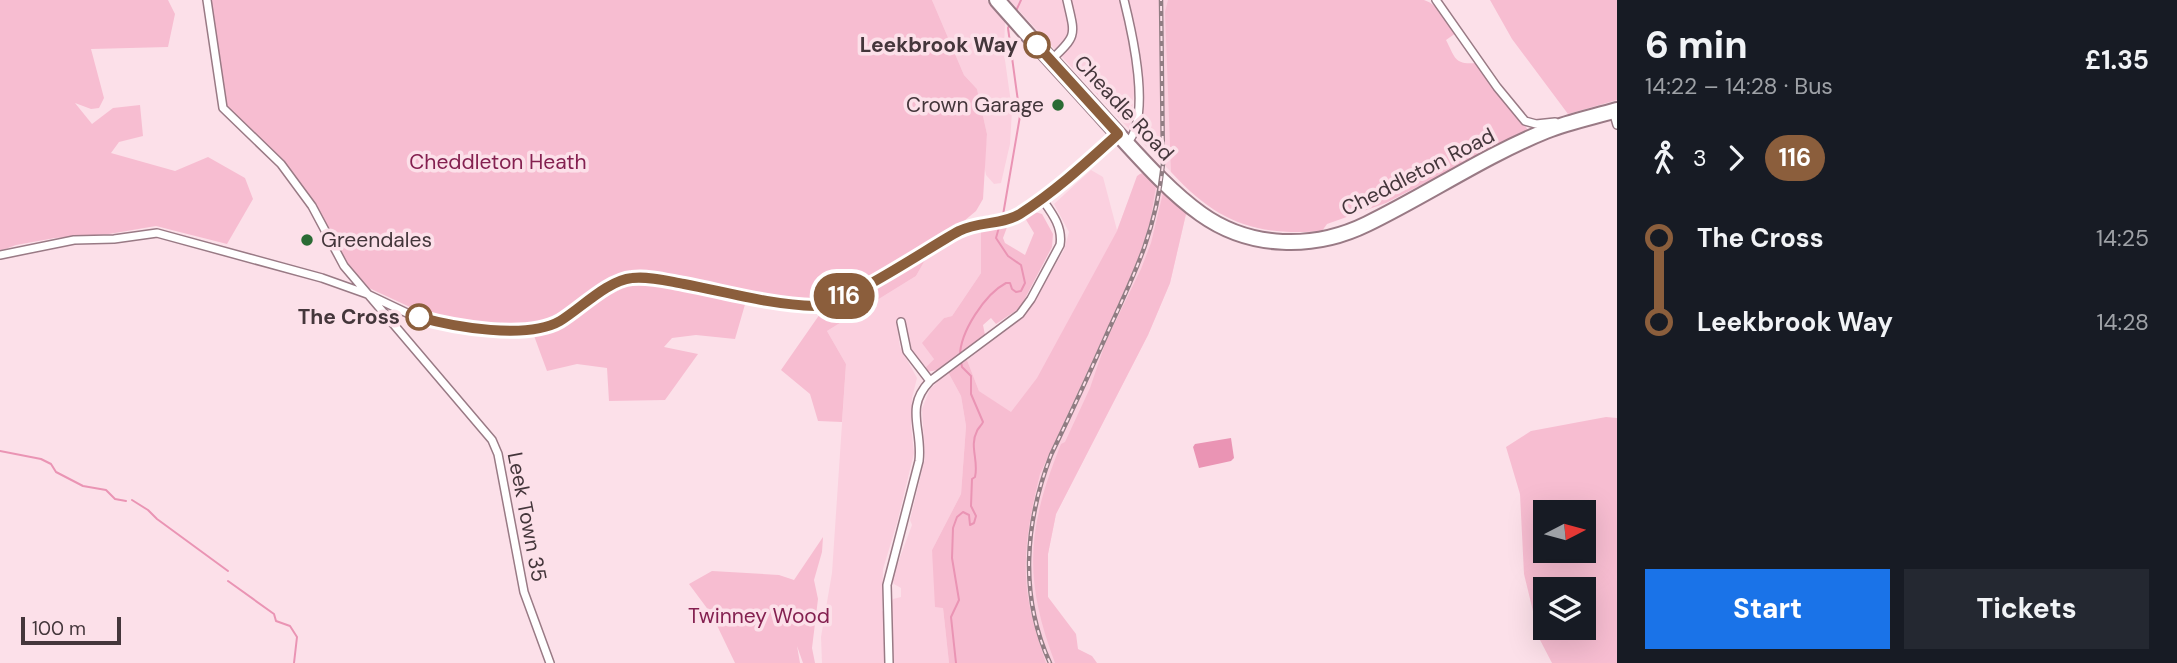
<!DOCTYPE html>
<meta charset="utf-8">
<style>
body{margin:0;font-family:"DM Sans",sans-serif;background:#242831;color:#f1f3f6;height:100vh;display:flex;flex-direction:column;font-size:26px;white-space:nowrap}
*{box-sizing:border-box;margin:0}
p{font-size:23px;color:#9ea1a6}
.icon{flex:none;width:38px;height:38px;fill:none;stroke:currentColor;stroke-width:2;stroke-linecap:round;stroke-linejoin:round}
.map{position:relative;flex:1;overflow:hidden}
.drawer{display:flex;flex-direction:column;background:#171b24;width:560px}
.drawer>*{flex:none}
.badge{padding:0 14px;border-radius:23px;font-size:24px;line-height:46px}
.needle{width:46px;rotate:84deg}
.fabs{position:absolute;left:1533px;top:500px;display:grid;gap:14px}
.fabs a{display:grid;place-items:center;width:63px;height:63px;border-radius:0px;background:#171b24;box-shadow:0 7px 28px #0002;font-size:35px}
.scale{position:absolute;left:21px;bottom:18px;width:100px;box-sizing:border-box;padding-left:7px;border:4px solid #44363b;border-top:0;font-size:19px;line-height:24px;white-space:nowrap;color:#44363b;-webkit-text-stroke:5px #fce0e9;paint-order:stroke}
.map>.badge{position:absolute;translate:-50% -50%;box-shadow:0 0 0 4px #fff}
.legs{display:flex;align-items:center;gap:10px;height:77px;padding:0 28px;font-size:23px}
.legs p{margin-inline-start:auto}
.summary{display:flex;align-items:center;justify-content:space-between;height:119px;padding:0 28px}
h1{font-size:38px;font-weight:700;line-height:52px}
.button{display:flex;gap:14px;margin-top:auto;padding:14px 28px}
.button a{flex:1;height:80px;border-radius:0px;background:#1a73e8;color:#fff;font-size:28px;font-weight:700;line-height:80px;text-align:center}
.button a+a{background:#242831;color:#f1f3f6}
ul{padding:0 28px;list-style:none}
li{display:flex;align-items:center;gap:24px;height:84px;font-size:26px}
li i{display:grid;place-items:center;width:10px;height:100%;margin:0 9px;background:currentColor}
li i::after{content:'';width:18px;height:18px;margin:-9px;border:5px solid;border-radius:50%;background:#171b24}
li p{margin-inline-start:auto}
li:first-child i{background:linear-gradient(#0000 50%,currentColor 0)}
li:last-child i{background:linear-gradient(currentColor 50%,#0000 0)}
main{display:flex;flex:1;min-height:0}
.map>svg:first-child{display:block}
.built{fill:#fbd0df}
.green{fill:#f7bdd1;fill-rule:evenodd}
.water{fill:#ea94b4}
.lines{fill:none;stroke-linecap:round;stroke-linejoin:round}
.stream{stroke:#ea94b4;stroke-width:2}
.street-casing{stroke:#997a85;stroke-width:10}
.highway-casing{stroke:#997a85;stroke-width:18}
.street{stroke:#fff;stroke-width:7}
.highway{stroke:#fff;stroke-width:14}
.rail-casing{stroke:#907d83;stroke-width:4.5}
.rail{stroke:#fce0e9;stroke-width:2;stroke-dasharray:5;stroke-linecap:butt}
.line-1-casing{stroke:#fff;stroke-width:16}
.line-1{stroke:#8b5e3c;stroke-width:10}
.stop-1-dot{fill:#fff;stroke:#8b5e3c;stroke-width:3.5}
.poi-dot{fill:#2a6b34;stroke:#fce0e9;stroke-width:2.5}
.labels{text-anchor:middle;dominant-baseline:central;stroke-width:7;stroke-linejoin:round;paint-order:stroke}
.stop-label{font-size:21px;font-weight:bold;fill:#44363b;stroke:#fce0e9;text-anchor:end}
.poi-label{font-size:21px;fill:#44363b;stroke:#fce0e9;text-anchor:end}
.street-label{font-size:21px;fill:#44363b;stroke:#fce0e9}
.park-label{font-size:21px;fill:#842050;stroke:#fce0e9}
</style>
<main>
<div class="map">
<svg width="1617" height="663" viewBox="0 0 1617 663">
<rect width="100%" height="100%" fill="#fce0e9"/>
<path class="built" d="M932,0h55l18,22 -1,31 8,57 -2,34 -9,39 -7,1 -8,-9 -2,-10 3,-31 -10,-45 -13,-14z
M1009,0h167l3,175 -8,-3 -33,-34 2,-26 -3,-45 -7,63z
M1091,170l12,7 14,53 22,-56h3l44,40 -16,69 -22,52 -92,179 -8,40v43l36,66h-56l-17,-250 -32,-22 -12,-31 58,-44 39,-66 5,-18 -15,-28z
M981,226v47l-29,43 -8,2 -7,10 -3,31 -8,8 -11,-11 -7,-16 -3,-22 -9,2 4,27 17,31 -5,20 -1,28 3,27 -17,70 -14,46 -1,42 3,1 2,51h-65l-1,-26 11,-64 14,-209 -19,-33 89,-55 13,-23 35,-21z
M948,372l13,24 5,30 -5,68 -29,56 11,58 6,55h-58l-2,-56 4,-8 8,-2v-9l-7,-4 -2,-5 20,-54 -2,-5 15,-62 -3,-49 8,-20z"/>
<path class="green" d="M0,0h168l7,14 -7,33 -77,2 13,49 -5,10 -8,1 -16,-6 17,21 21,-16 27,-3 3,31 -24,6 -8,11 64,18 33,-14 37,21 8,21 -26,45 -71,-18 -47,8 -54,4 -39,7 -16,6z
M210,0h722l32,75 13,14 10,45 -4,65 -7,12 -24,20 -49,29 -81,41h-29l-153,-29 -21,5 -64,42 -19,5 -26,2 -55,-6 -43,-12 -43,-20 -22,-24 -32,-58 -33,-47 -56,-53z
M1168,0h256c15,5 23,20 32,33l-10,7c9,17 8,25 30,23l52,67 -142,73 -59,21 -5,7c-68,5 -105,-9 -151,-59l-6,-160z
M1490,0h127v100l-49,14 -56,-75z
M1142,173l14,13 -6,36 -14,44 -96,208c-8,33 -16,69 -14,103 1,29 11,59 20,86h-97l-6,-55 -8,-1 -3,-57 29,-56 5,-68 -5,-30 -13,-24 19,-12 12,31 32,21 26,-34 80,-147 20,-55z
M1163,193l23,21 -16,69 -22,52 -92,179 -8,40v43l28,37 2,15 14,7 5,7h-42c-32,-85 -28,-135 6,-219l4,-2 25,-54 16,-47 35,-72 10,-26z
M1035,212l7,2 11,20 -1,13 -32,61 -24,16 -5,-6 -8,7 2,10 -48,35 -10,2 -1,-5 8,-8 -12,-16 22,-25 8,-2 29,-43v-47l28,-4 -6,16 2,5 20,12 9,-22 -9,-15z
M929,253l-13,23 -89,55 19,33 -4,58 -24,-1 -8,-27 -29,-24 41,-59z
M632,281l22,2 92,18 -11,38 -39,-4 -24,3 -8,9 34,7 -33,46 -56,1 -2,-33 -30,-4 -30,7 -14,-38 20,-5 67,-43z
M1606,417l11,1v245h-65l-12,-23 -16,-66 -4,-80 -14,-47 25,-16zM1545,513h39v38h-39zM1545,590h39v38h-39z
M823,537l-1,15 -8,28 4,19 -6,49 3,15h-12l-6,-17 3,17h-65l-23,-48 -23,-31 23,-13 67,4 15,5z"/>
<path class="water" d="M1231,438l3,20 -3,3 -32,7 -6,-21 2,-3z"/>
<g class="lines">
<path class="stream" d="M1015,13l6,-13
M1003,215l17,-99 -12,-88 2,-4
M960,356c0,-24 25,-62 46,-73h4l2,6 4,3 5,-1 4,-8 -4,-18 -13,-9 -12,-18 5,-18
M0,451l41,8 10,5 5,8 27,14 23,4 9,9 11,2
M132,500l16,10 9,9 71,52
M228,581l46,33 2,7 14,5 7,11 -3,26
M956,663l-5,-46 8,-17 -7,-42 1,-30 4,-11 6,-5 6,3 1,10 4,-2 2,-7 -5,-10 1,-27 3,-2c4,-16 -6,-31 2,-46 1,-3 5,-6 6,-9l-12,-28v-18l-9,-9 -1,-5"/>
<g class="street-casing">
<path id="street" d="M207,0l16,108 58,56 31,42 32,60 148,174 6,14 26,138 26,71
M1124,0c8,32 28,118 3,143
M1436,0l61,87 28,34 11,3 19,-2
M1051,60c27,-25 24,-25 16,-60
M1613,111l4,14
M0,255l74,-15 40,-1 43,-6 165,45 45,16 40,19 23,7 41,7 64,2 22,-6 40,-28 34,-17 24,1 141,26h28l32,-15 104,-60 22,-8 35,-6 38,-27 63,-55
M901,322l6,29 23,30
M889,663l-2,-78 32,-124c4,-32 -15,-53 11,-80l90,-67 11,-15 29,-54c3,-18 -8,-32 -18,-46"/>
</g>
<g class="highway-casing">
<path id="highway" d="M997,0c36,41 73,81 110,122 28,30 60,68 94,92 49,35 113,36 166,10 60,-29 117,-68 179,-93 23,-9 47,-14 71,-21"/>
</g>
<use href="#street" class="street"/>
<use href="#highway" class="highway"/>
<g class="rail-casing">
<path id="rail" d="M1050,663c-31,-67 -25,-141 1,-208 20,-42 40,-85 59,-128 27,-58 46,-98 53,-163l-2,-164"/>
</g>
<use href="#rail" class="rail"/>
</g>
<g class="lines">
<g class="line-1-casing">
<path id="line-1" d="M419,317c35,10 108,23 141,4 20,-12 48,-41 72,-43 17,-2 35,3 52,6 42,8 87,21 131,22 29,0 114,-59 144,-75 20,-10 43,-6 61,-17 36,-23 67,-52 98,-80l-81,-89"/>
</g>
<use href="#line-1" class="line-1"/>
</g>
<g class="stop-1-dot">
<circle cx="1037" cy="45" r="12"/>
<circle cx="419" cy="317" r="12"/>
</g>
<g class="poi-dot">
<circle cx="1058" cy="105" r="7"/>
<circle cx="307" cy="240" r="7"/>
</g>
<g class="labels">
<g class="stop-label">
<text x="1018" y="45">Leekbrook Way</text>
<text x="400" y="317">The Cross</text>
</g>
<g class="poi-label">
<text x="1044" y="105">Crown Garage</text>
<text x="321" y="240" text-anchor="start">Greendales</text>
</g>
<g class="street-label">
<text transform="translate(1124 108) rotate(47)">Cheadle Road</text>
<text transform="translate(1418 172) rotate(-27)">Cheddleton Road</text>
<text transform="translate(527 517) rotate(79)">Leek Town 35</text>
</g>
<g class="park-label">
<text x="498" y="162">Cheddleton Heath</text>
<text x="759" y="616">Twinney Wood</text>
</g>
</g>
</svg>
<div class="fabs">
<a><svg class="needle" viewBox="-14 -14 28 28"><path d="M0-13l5 13h-10z" fill="#e53935"/><path d="M0 13l5-13h-10z" fill="#9ea1a6"/></svg></a>
<a><svg class="icon" aria-label="layers" viewBox="0 0 24 24"><path d="M12 4l9 5-9 5-9-5zM3 14l9 5 9-5"/></svg></a>
</div>
<div class="scale">100 m</div>
<b class="badge" style="left:844px;top:296px;background:#8b5e3c;color:#fff">116</b>
</div>
<section class="drawer">
<div class="summary"><div><h1>6 min</h1><p>14:22 – 14:28 · Bus</p></div><b>£1.35</b></div>
<div class="legs"><svg class="icon" aria-label="walk" viewBox="0 0 24 24"><circle cx="13" cy="4" r="2"/><path d="M13 8l-2 6 4 7M11 14l-3 7M7 12l3-4h3l4 4"/></svg>3<svg class="icon" aria-label="forward" viewBox="0 0 24 24"><path d="M9 5l7 7-7 7"/></svg><b class="badge" style="background:#8b5e3c;color:#fff">116</b></div>
<ul>
<li><i style="color:#8b5e3c"></i><b>The Cross</b><p>14:25</p></li>
<li><i style="color:#8b5e3c"></i><b>Leekbrook Way</b><p>14:28</p></li>
</ul>
<div class="button"><a>Start</a><a>Tickets</a></div>
</section>
</main>
